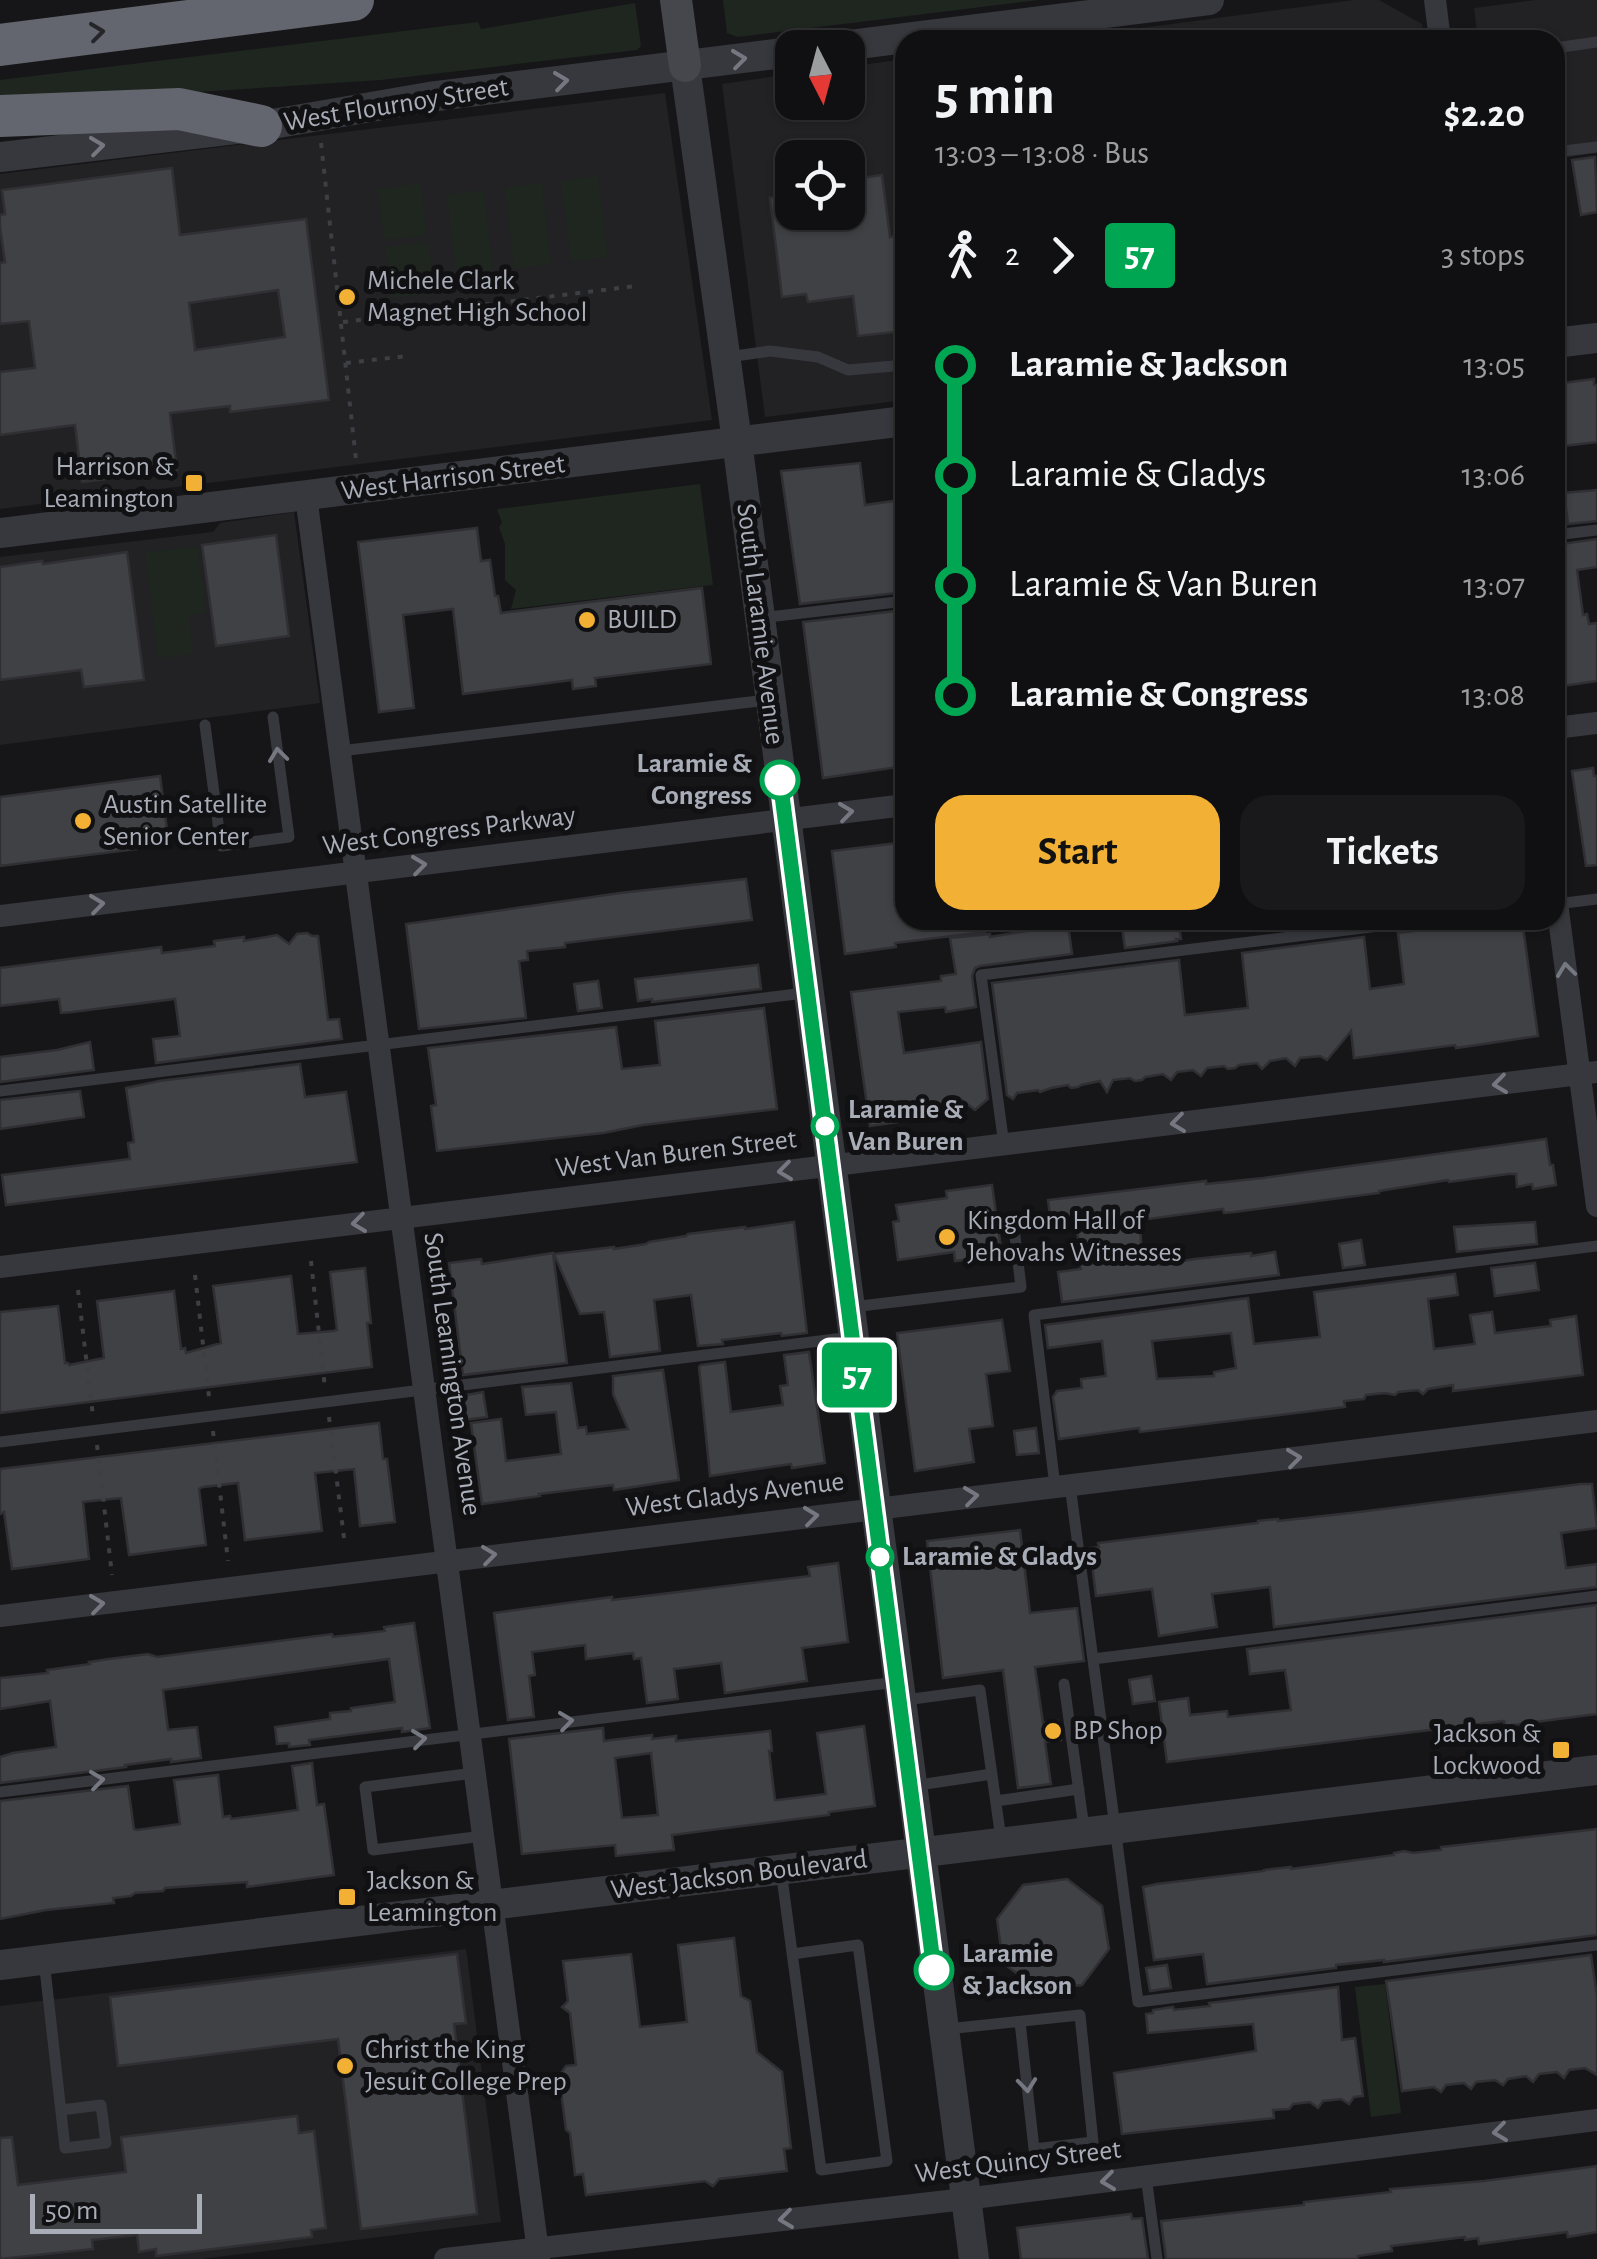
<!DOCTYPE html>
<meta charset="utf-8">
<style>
body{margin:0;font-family:"Alegreya Sans",sans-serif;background:#19191b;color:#f1f3f6;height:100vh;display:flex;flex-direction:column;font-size:38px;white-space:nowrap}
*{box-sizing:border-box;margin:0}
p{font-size:32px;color:#9c9d9f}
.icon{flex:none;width:55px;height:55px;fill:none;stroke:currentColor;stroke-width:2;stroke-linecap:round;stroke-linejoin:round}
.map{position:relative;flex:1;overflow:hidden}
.details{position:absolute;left:895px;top:30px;width:670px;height:900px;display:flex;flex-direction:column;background:#101012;border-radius:30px;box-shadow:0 2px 8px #0004,0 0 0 2px #303032}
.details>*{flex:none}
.badge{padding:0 20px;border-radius:8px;font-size:35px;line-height:65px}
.needle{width:65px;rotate:174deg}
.buttons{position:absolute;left:775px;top:30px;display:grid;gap:20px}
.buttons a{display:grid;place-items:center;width:90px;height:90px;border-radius:20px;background:#101012;box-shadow:0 2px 8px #0004,0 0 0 2px #303032;font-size:50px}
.scale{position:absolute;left:30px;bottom:25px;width:172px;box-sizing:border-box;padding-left:10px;border:5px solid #a8adb8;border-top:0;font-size:28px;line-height:35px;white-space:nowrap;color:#a8adb8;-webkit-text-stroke:8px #111113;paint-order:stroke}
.map>.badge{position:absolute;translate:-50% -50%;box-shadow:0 0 0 5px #fff}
.legs{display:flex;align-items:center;gap:15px;height:110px;padding:0 40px;font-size:32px}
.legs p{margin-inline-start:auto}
.head{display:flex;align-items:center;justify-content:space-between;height:170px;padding:0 40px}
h1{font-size:55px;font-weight:700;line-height:75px}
.cta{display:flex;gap:20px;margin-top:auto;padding:20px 40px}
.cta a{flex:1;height:115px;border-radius:30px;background:#f2b134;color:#111;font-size:40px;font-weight:700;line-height:115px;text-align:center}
.cta a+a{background:#19191b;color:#f1f3f6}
ul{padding:0 40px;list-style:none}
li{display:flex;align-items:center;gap:35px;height:110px;font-size:38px}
li i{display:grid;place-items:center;width:15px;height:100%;margin:0 12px;background:currentColor}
li i::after{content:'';width:25px;height:25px;margin:-12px;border:8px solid;border-radius:50%;background:#101012}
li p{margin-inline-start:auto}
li:first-child i{background:linear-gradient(#0000 50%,currentColor 0)}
li:last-child i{background:linear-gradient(currentColor 50%,#0000 0)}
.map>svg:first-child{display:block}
.built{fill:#222225;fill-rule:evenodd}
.green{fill:#1e261f}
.building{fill:#404145;stroke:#303034;stroke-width:2.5;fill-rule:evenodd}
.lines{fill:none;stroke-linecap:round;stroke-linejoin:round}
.path{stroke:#3d3f44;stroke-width:4;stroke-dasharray:5 8;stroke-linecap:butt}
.service{stroke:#37383d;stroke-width:11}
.minor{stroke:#37383d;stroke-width:22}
.tertiary{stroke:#37383d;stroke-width:30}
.secondary{stroke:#45474d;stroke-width:32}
.motorway{stroke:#63666e;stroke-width:42}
.oneway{stroke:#26262a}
.oneway2{stroke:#757881}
.line-1-casing{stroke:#fff;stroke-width:22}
.line-1{stroke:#00a651;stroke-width:15}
.poi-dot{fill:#f2b134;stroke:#111113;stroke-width:4}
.stop-1-dot{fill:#fff;stroke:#00a651;stroke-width:5}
.labels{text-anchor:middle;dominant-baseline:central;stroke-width:10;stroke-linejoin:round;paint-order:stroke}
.street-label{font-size:28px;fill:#a8adb8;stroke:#111113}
.poi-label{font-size:28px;fill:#a8adb8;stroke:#111113;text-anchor:start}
.stop-label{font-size:28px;font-weight:bold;fill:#a8adb8;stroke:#111113;text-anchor:start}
</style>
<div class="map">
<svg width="1597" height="2259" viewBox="0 0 1597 2259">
<rect width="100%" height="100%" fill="#161618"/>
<path class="built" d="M1354,0h25l43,24 2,16h-373z
M1535,0h62v153l-42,6v-119h-77l-4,-32z
M905,59v341l-140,17 -43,-333 70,-10v28h56v-35zM792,158h56v54h-56z
M665,93l47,327 -712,89v-335z
M294,512l26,191 -320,42v-188l213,-25 7,-9z
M466,1949l35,273 -300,37h-201v-253z"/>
<path class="green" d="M723,0h315l-300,37 -11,-4z
M635,3l6,43 -4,4 -256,30 -381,25v-25l478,-58 3,7z
M598,176l10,81 -37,5 -10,-81z
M421,183l6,52 -43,5 -6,-51z
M542,183l9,81 -37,5 -9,-82z
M484,190l9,81 -37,4 -9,-81z
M428,242l7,51 -44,5 -6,-51z
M700,484l13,101 -202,24 5,-19 -11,-10v-36l-6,-17 3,-4 -5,-14z
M198,546l8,67 -17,2 4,39 -35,4 -13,-106z
M1385,1984l16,129 -30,4 -16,-130z"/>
<path class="building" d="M1595,157l2,55 -16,3 -9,-55z
M172,168l8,67 126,-16 23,181 -99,12v-6l-60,7 7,57 -95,12 -7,-57 -75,10v-63l35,-4 -6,-47 -29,3v-61l5,-1 -5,-35v-12l5,-1 -3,-24zM278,290l7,47 -90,13 -6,-47z
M882,175l8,62 15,-2v96l-47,5 -5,-40 -45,6 -2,-8 -24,3 -12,-99 22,-2v16h56v-32z
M1594,379v6h3v57l-42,5v-63z
M860,463l5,42 36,-5 4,31v61l-105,12 -19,-133z
M1597,490v31l-29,3 -4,-31z
M477,528l4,33 9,-1 5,36h3l3,17 201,-25 9,76 -116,14 1,8 -23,3 -1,-9 -109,14 -10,-85 -50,6 11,93 -35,4 -21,-170z
M276,535l13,101 -73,10 -14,-101z
M1597,539v28l-20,3 6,45 4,-1 2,10 8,-1v58l-35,5 -7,-51v-42h4l-4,-48z
M127,552l17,128 -60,7 -3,-17 -81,10v-113l42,-6 1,3z
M905,610v156l-82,12 -20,-156z
M1593,768l1,8h3v89l-11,1 -14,-95z
M160,776l9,69 -169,21v-69z
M898,843l1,15 5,3 1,8 -3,3 3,48h79l1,12 -90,11 1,4 -51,7 -13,-103z
M746,879l6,41 -187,23v4l-38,4 1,9 -9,1 7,57 -107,11 -13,-105 214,-31z
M1121,920h57l3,19h-5l1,2 -52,7z
M1292,920h59l-58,7z
M1495,920h27l16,116 -82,12 -1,-3 -101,13 -3,-27 -24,29 -7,-4 -20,2 -5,8 -9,-8 -16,3 -8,8 -5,-6 -18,2 -4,3 -7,1 -4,-3 -17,2 -6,8 -8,-6 -16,2 -6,8 -8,-6 -18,3 -3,3 -7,1 -5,-3 -17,2 -6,12 -7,-11 -19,4 -3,2 -7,1 -3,-3 -17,3 -11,4 -2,-2 -21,3 -4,6 -6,-4 -15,-112 187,-23 6,55 63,-7 -6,-55 122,-16 6,52 34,-5 -6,-51z
M1068,924l4,30 -92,12 -5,2 -3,8 4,31 -30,5 -1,-5 -47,5 6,41 77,-11 7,57 -13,11 -16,-12 -7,14 -25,1v5l-57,8 -19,-134 90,-11v-5l15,-2 -6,-36 40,-4v3z
M307,933l5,3h6l10,84 11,-1 3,20 -186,24 -3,-24 27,-3 -5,-37 -103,13 -11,1 -2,-14 -59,7v-38l161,-21 1,6 53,-7 -1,-5 30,-4v4l33,-6 12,9 8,-10z
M758,965l3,24 -109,13v-3l-14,2 -3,-22z
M598,981l4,27 -24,3 -4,-27z
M764,1008l13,101 -134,16 -40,8 -166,18 -6,-45 5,-1 -8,-57 188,-21 6,42 38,-4 -5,-44z
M90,1042l4,28 -94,12v-25l57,-7z
M300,1064l5,33 41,-5 11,70 -351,43 -4,-30 128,-16 -2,-16 6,-1 -8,-54 33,-7z
M80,1091l4,26 -84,12v-29z
M1546,1139l4,26h3l3,20 -23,4 -1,-5 -15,3 -1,-13h-8l-59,8 -1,-2 -69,11v2l-145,19 -10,1 -1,-4 -83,11 2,43 17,-3 1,5 35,-6 56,-6v3l24,-4 4,23 -217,27 -4,-30 23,-3 -4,-41 -25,3 -4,-31 158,-19v3l57,-6z
M992,1185l10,70 -47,6 -1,-9 -56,8 -5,-38 6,-1 -3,-16 51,-7 -1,-7z
M794,1222l13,111 -25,3 -1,-3 -59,7 1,4 -25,2 -7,-51 -37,5 6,51 -50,6 -6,-45 -24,2 -26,-60 60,-7v2l32,-5 3,-2 37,-6 2,-2 57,-7v2z
M1535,1222l2,22 -80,8 -3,-25z
M1361,1240l4,25 -22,3 -4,-24z
M553,1253l14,110 -104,12 -14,-112 32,-4 1,5z
M1535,1263l4,27 -44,6 -4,-28z
M365,1268l6,55h-4l5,44 -372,46v-101l58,-6 7,57h3l1,2 35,-7 -7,-57 77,-10 7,58 4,-1 1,5 35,-10 -8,-57 78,-10 7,58 35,-3 4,-1 -7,-58z
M1455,1274l3,21 -30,4 6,50 41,-5 -5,-29 22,-3 3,21 56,-7 -1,-6 26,-4 7,59 -130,16v-6l-25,4 -5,5 -5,-4 -20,2 -3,3 -10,-2 -19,2 -2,4 -20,2 1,6 -205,25 -1,-4 -80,11 -6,-42 4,-6 25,-3 -1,-9 25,-3 -4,-35 -54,7 -3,-23 203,-27 6,46 66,-7 -6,-45zM1231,1333l5,35 -22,4v4l-57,3 -5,-38z
M1002,1320l8,51 -24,3 7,52 -24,3 5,33 -59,9 -18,-138z
M809,1352l16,111 -33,5 -1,-4 -81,12 -11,-109 2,-2 24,-3 6,50 52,-7 -3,-19 8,-1 -4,-30z
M663,1370l16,110 -65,10 -1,-5 -74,9 1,2 -58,8 -11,-81 30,-4 5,42 55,-7 -5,-42 -30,3 -4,-28 49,-4 7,45 8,-1 1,7 41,-5 -15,-35v-18z
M483,1392l4,25 -23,3 -3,-24z
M379,1423l4,36h4l8,63 -35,4 -6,-57 -39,4 7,58 -77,9 -7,-57 -35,4 -4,2 7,56 -77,10 -8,-57 -30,3 -8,1 6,57 -77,10 -8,-57 -4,2v-45z
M1036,1428l3,25 -22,2 -3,-24z
M1581,1484h11l5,44 -36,5 5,35 31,-4v23l-323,40 -4,-40 -58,7 5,33 -58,9 -7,-47 -56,7 -6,-48 9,-1 -1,-4 160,-20v-2l20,-2v2l81,-9z
M1020,1530l10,83 47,-5 7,53 -49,6 8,56 15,-2 3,19 -16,2 6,42 -33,4 -15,-118 -60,8 -16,-137z
M838,1563l10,79 -46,6 5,33 -82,12 -4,-30 -47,6 4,30 -31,4 -6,-45 -7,1 -1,-6 -47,6 -1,-14 -53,7 3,23 -6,1 5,41 -26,3 -14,-107 118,-16v3l198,-24 -2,-9z
M1597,1605v109l-92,12 -1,-5 -337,41 -8,-60 29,-4 2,17 37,-4 1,6 63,-7 -6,-40 -35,4 -3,-25z
M414,1623l16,105 -28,4v-4l-93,12 1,5 -21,2v-4l-12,1 -2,-17 55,-8v-6l21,-2v-3l44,-6 -6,-43 -52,7 -174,24 5,40 29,-3 4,31 -30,4v-3l-46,6 1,2 -126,16v-26l13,-4 43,-6 -6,-46 -50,8v-31l48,-5 -1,-3 43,-6 -1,-2 20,-3 39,-5 9,3 175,-23 1,3 52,-6 -1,-4z
M1151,1676l4,25 -22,3 -4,-24z
M864,1726l11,80 -46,6v3l-157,20 2,15 -58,6 -1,-11 -93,9 -13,-115 94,-11 1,13 48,-6v4l24,-3v5l94,-10 2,20h-3l6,49h3l48,-6 -9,-61zM651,1753l7,62 -36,3 -7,-60z
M312,1763l5,42 7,-1 10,71 -87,12v-5l-82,6 -2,3 -28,2 -4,3 -18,2 1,5 -68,7 -46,9v-118l128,-15 6,43 3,1 43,-6 -6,-44 44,-5 5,42 7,-1 1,3 39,-5 28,-4 -6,-44z
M1597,1829v106l-213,27v-2l-48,5v3l-129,16 -4,-30 -49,6 -11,-73 14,-3 107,-13v-1l27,-3v2l103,-14v-2l10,-2 9,2 28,-3v-3z
M1067,1879l35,27 7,43 -27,36 -43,5 -36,-27 -6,-44 26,-34z
M734,1938l7,58 9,5 7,51 25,20 9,76 -7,1 3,22 -68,8 -6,7 -8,-5 -119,14 -3,-21 -8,1 -5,-42 -4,-3 -7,-54 7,-10 10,-1 -6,-52 -8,-6 6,-6 -5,-40 68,-7 9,73 47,-5 -9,-77z
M457,1954l9,69 -12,1 23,190 -116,15 -23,-190 -220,27 -8,-69z
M1591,1955l6,41v79l-12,-7 -16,2 -5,8 -7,-6 -18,2 -6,8 -7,-6 -18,3 -5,6 -8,-5 -19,2 -5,7 -7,-6 -18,2 -5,7 -7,-5 -32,4 -16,-110z
M1167,1965l4,23 -21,3 -4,-23z
M1338,1987l4,53 13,-2 8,58 -9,1 -5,7 -8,-5 -18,2 -5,7 -8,-6 -17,2 -4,5 -16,1 1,8 -152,16 -8,-61 142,-22 -3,-27 -105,9 -2,-19 7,-1v-3l20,-3 1,3 36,-4 -1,-3z
M297,2116l2,17 15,-2 12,97 -15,2 1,7 -156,19v-7l-17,3 -2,-17 -45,5 1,9 -93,10v-121l12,-1 6,48 108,-13 -5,-35z
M1597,2166v66l-29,5 -1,-5 -88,12 -1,-6 -13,2v-3l-74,9 1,5 -34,5v3h-192l-5,-38 143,-16v-3l87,-10 -1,-3 94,-8z
M1131,2214l1,5 10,-1 6,41h-127l-4,-31z"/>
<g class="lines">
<path class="path" d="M321,143l35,317
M343,322l293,-36
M346,363l62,-7
M311,1261l14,127
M195,1275l14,122
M78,1290l15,126
M329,1417l16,129
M213,1431l15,130
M97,1445l15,130"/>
<path class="service" d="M900,42l5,41
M1555,48l42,-6
M1555,152l42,-5
M728,357l42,-6 48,6 30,13 57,-5
M1555,535l42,-5
M760,618l145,-17
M205,725l16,121 68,-9 -16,-120
M340,751l427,-51
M1557,904l40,-5
M0,1091l805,-98
M1004,1145l-23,-170 447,-55
M852,1307l169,-20 -8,-67
M0,1442l852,-105
M1070,1485l68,517 459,-57
M1055,1486l-21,-171 563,-69
M1093,1659l504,-63
M1064,1684l20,144
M905,1700l75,-10 21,149
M474,1773l-109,14 8,63 110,-14
M912,1786l80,-12
M0,1792l897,-110
M996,1801l83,-12
M781,1870l40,300 66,-9 -29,-216 -66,9
M44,1960l21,188 41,-5 -5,-38 -40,5
M947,2029l133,-14 13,127 -59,7 -14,-127
M1146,2176l11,83"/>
<path class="minor" d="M1435,0l5,40
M306,496l233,1763
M1555,728l42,-5
M1555,888l42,318
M0,916l905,-111
M0,1267l1597,-195
M0,1616l1597,-195
M445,2259l520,-60 632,-79"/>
<path class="tertiary" d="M826,48l383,-48
M685,66l52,375 237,1818
M0,157l261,-31 168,-29 363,-45
M1555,343l42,-5
M0,533l905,-112
M0,1965l1597,-195"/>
<path class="secondary" d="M676,0l9,66"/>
<path class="motorway" d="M0,45l353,-45
M0,116l179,-7 82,17"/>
</g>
<defs><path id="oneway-chevron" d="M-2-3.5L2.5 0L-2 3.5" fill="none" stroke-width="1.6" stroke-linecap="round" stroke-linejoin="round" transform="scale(2.5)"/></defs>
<use class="oneway" href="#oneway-chevron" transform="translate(97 32) rotate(-7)"/>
<g class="oneway2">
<use href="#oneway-chevron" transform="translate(739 59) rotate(-7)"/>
<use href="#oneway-chevron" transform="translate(561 81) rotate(-7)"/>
<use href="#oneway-chevron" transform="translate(97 146) rotate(-7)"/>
<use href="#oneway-chevron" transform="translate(278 755) rotate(-97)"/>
<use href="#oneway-chevron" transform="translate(846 812) rotate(-7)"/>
<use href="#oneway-chevron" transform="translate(419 865) rotate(-7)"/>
<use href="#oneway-chevron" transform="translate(97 904) rotate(-7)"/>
<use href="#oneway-chevron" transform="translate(1566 970) rotate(-97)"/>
<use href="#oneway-chevron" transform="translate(1500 1084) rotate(173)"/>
<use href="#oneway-chevron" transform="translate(1178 1123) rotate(173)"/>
<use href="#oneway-chevron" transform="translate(785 1171) rotate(173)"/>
<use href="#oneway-chevron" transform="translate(359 1223) rotate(173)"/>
<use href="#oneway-chevron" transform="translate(1294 1458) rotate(-7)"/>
<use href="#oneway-chevron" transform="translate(971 1496) rotate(-7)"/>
<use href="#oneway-chevron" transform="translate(811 1516) rotate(-7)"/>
<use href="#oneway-chevron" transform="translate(489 1555) rotate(-7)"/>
<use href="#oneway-chevron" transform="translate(97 1604) rotate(-7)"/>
<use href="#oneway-chevron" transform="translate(566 1721) rotate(-7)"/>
<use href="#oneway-chevron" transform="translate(419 1739) rotate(-7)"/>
<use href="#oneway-chevron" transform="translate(97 1780) rotate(-7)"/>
<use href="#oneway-chevron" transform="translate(1027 2085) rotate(84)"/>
<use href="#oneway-chevron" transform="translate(1500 2132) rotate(173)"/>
<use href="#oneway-chevron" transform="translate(1108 2181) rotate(173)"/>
<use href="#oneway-chevron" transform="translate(786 2219) rotate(173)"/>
</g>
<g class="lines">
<g class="line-1-casing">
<path id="line-1" d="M780,780l154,1190"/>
</g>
<use href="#line-1" class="line-1"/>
</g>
<g class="poi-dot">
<circle cx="347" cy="297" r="10"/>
<rect x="184" y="473" width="20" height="20" rx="5"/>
<circle cx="587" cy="620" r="10"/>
<circle cx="83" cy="821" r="10"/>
<circle cx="947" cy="1237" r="10"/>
<circle cx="1053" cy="1731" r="10"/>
<rect x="1551" y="1740" width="20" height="20" rx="5"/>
<rect x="337" y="1887" width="20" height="20" rx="5"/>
<circle cx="345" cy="2066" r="10"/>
</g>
<g class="stop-1-dot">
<circle cx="780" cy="780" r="18"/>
<circle cx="825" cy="1126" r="12"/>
<circle cx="880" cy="1557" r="12"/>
<circle cx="934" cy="1970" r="18"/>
</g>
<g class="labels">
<g class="street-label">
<text transform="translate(396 105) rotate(-9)">West Flournoy Street</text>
<text transform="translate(453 478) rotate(-7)">West Harrison Street</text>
<text transform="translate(760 624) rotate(83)">South Laramie Avenue</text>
<text transform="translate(449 831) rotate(-7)">West Congress Parkway</text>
<text transform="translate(676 1154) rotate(-7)">West Van Buren Street</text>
<text transform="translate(452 1374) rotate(82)">South Leamington Avenue</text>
<text transform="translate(735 1495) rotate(-7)">West Gladys Avenue</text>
<text transform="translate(739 1875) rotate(-7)">West Jackson Boulevard</text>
<text transform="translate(1018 2162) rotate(-7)">West Quincy Street</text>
</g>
<g class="poi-label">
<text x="367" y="281">Michele Clark<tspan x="367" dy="32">Magnet High School</tspan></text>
<text x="174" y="467" text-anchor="end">Harrison &amp;<tspan x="174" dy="32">Leamington</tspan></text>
<text x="607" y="620">BUILD</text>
<text x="103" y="805">Austin Satellite<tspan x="103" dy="32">Senior Center</tspan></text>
<text x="967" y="1221">Kingdom Hall of<tspan x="967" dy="32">Jehovahs Witnesses</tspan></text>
<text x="1073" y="1731">BP Shop</text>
<text x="1541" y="1734" text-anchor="end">Jackson &amp;<tspan x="1541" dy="32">Lockwood</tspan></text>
<text x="367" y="1881">Jackson &amp;<tspan x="367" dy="32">Leamington</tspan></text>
<text x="365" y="2050">Christ the King<tspan x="365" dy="32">Jesuit College Prep</tspan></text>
</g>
<g class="stop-label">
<text x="752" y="764" text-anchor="end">Laramie &amp;<tspan x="752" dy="32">Congress</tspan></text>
<text x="848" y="1110">Laramie &amp;<tspan x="848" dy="32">Van Buren</tspan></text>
<text x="902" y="1557">Laramie &amp; Gladys</text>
<text x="962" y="1954">Laramie<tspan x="962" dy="32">&amp; Jackson</tspan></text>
</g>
</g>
</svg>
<div class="buttons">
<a><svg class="needle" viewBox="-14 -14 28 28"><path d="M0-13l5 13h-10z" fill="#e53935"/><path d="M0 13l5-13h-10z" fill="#9c9d9f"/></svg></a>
<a><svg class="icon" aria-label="locate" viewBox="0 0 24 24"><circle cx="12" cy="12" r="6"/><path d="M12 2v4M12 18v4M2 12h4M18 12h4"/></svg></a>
</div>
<div class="scale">50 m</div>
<b class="badge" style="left:857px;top:1375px;background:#00a651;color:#fff">57</b>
<section class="details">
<div class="head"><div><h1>5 min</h1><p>13:03 – 13:08 · Bus</p></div><b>$2.20</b></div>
<div class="legs"><svg class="icon" aria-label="walk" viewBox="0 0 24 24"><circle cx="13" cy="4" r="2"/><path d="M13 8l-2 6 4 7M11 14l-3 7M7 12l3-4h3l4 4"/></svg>2<svg class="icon" aria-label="forward" viewBox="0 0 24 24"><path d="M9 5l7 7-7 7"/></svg><b class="badge" style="background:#00a651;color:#fff">57</b><p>3 stops</p></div>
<ul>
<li><i style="color:#00a651"></i><b>Laramie &amp; Jackson</b><p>13:05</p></li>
<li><i style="color:#00a651"></i><span>Laramie &amp; Gladys</span><p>13:06</p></li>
<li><i style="color:#00a651"></i><span>Laramie &amp; Van Buren</span><p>13:07</p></li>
<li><i style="color:#00a651"></i><b>Laramie &amp; Congress</b><p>13:08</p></li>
</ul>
<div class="cta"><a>Start</a><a>Tickets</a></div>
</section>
</div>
